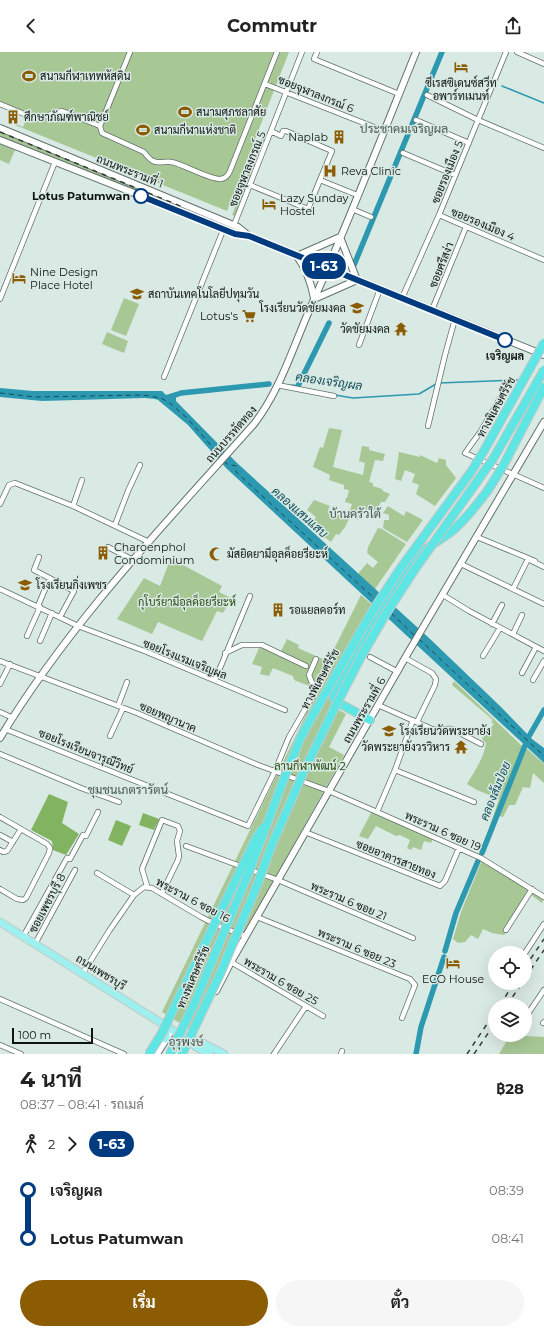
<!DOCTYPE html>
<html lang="th">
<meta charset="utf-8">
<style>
body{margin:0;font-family:Montserrat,Sarabun,sans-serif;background:#f6f6f6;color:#222;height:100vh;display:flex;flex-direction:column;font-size:15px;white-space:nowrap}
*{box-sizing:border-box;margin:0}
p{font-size:13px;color:#767676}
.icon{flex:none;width:22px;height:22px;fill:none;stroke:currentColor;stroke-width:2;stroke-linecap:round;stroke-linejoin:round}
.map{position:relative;height:1002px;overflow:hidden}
.panel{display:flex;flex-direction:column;background:#fff;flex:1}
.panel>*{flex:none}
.badge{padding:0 8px;border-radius:13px;font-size:14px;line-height:26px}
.tools{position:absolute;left:488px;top:894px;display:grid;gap:8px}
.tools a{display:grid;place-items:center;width:44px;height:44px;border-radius:50%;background:#fff;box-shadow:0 4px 16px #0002;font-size:20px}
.scale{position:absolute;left:12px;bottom:10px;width:81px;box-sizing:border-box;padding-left:4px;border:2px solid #0f1412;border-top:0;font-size:11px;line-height:14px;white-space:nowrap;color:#0f1412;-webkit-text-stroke:3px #d9e9e3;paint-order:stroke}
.map>.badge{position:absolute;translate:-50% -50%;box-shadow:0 0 0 2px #fff}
.legs{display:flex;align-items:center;gap:6px;height:44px;padding:0 20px;font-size:13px}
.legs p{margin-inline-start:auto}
.summary{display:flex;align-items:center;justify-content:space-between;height:68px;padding:0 20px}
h1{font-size:22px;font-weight:700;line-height:30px}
.cta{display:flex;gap:8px;margin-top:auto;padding:8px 20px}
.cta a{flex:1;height:46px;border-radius:24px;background:#8c5c03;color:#fff;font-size:16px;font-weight:700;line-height:46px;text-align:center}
.cta a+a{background:#f6f6f6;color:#222}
ul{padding:0 20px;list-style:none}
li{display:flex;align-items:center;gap:14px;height:48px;font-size:15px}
li i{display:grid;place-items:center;width:6px;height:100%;margin:0 5px;background:currentColor}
li i::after{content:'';width:10px;height:10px;margin:-5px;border:3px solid;border-radius:50%;background:#fff}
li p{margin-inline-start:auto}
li:first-child i{background:linear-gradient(#0000 50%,currentColor 0)}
li:last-child i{background:linear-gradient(currentColor 50%,#0000 0)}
header{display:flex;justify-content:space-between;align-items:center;height:52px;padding:0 20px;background:#fff;font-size:18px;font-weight:700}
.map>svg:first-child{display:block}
.green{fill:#a7c795}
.forest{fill:#81b360}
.water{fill:#2c99b0}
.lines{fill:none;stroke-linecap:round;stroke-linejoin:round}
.stream{stroke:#2c99b0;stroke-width:1.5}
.canal{stroke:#2c99b0;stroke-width:5.5}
.ferry{stroke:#114e5a;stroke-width:1;stroke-dasharray:5 4;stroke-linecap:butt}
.street-casing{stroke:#62716c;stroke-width:6}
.secondary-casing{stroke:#62716c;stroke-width:8}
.primary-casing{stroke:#c5c7c6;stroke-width:9}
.highway-casing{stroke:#c5c7c6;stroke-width:10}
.street{stroke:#fff;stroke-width:4.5}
.secondary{stroke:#fff;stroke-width:6}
.primary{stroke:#9ef0ef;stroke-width:7}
.highway{stroke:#5ee6e5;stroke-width:8}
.rail{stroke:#343b39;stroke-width:1.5;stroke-dasharray:5 5;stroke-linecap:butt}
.highway-bridge-casing{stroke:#c5c7c6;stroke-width:10;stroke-linecap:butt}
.highway-bridge{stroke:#5ee6e5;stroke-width:8}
.line-1-casing{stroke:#fff;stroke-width:9}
.line-1{stroke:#003b80;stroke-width:6}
.stop-1-dot{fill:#fff;stroke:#003b80;stroke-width:2}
.labels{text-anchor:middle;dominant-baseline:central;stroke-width:3;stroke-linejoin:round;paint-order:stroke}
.poi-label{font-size:11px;fill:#0f1412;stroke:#d9e9e3;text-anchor:start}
.street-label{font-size:11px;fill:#0f1412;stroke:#d9e9e3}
.stop-label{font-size:11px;font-weight:bold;fill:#0f1412;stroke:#d9e9e3;text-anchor:end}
.park-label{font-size:11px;fill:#29490e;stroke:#d9e9e3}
.neighbourhood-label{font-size:12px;fill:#485652;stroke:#d9e9e3}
.water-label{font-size:12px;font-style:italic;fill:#114e5a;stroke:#d9e9e3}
</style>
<header><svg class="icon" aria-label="back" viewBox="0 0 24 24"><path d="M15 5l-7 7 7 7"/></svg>Commutr<svg class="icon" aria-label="share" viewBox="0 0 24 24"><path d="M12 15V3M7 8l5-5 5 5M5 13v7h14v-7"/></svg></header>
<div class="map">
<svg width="544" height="1002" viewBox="0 0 544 1002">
<rect width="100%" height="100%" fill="#d9e9e3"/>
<path class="green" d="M0,0h289l-62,159 -212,-86 1,-1 7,3 4,-10 -27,-10z
M0,78l197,83 22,11 -54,-20 -165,-67z
M263,82l4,2 -31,80 -4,-1z
M0,92l15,6 -6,14 -9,-4z
M124,246l15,6 -13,32 -15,-6z
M107,280l21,9 -4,12 -22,-9z
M329,376l13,2 -9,37 30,8 2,-12 -6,-2 3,-15 7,1v3l16,4 -2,7 -8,-1 -6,22 4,1v3l9,3 1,2 7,3 -5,8h-4l-5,9h-11l-3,6h-3l-1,3 -7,-3v-3l-2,-1 3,-9 -7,-2 1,-4h1l2,-8 -5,-1v-4l-15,-5 1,-5 -17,-8 7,-20 3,1z
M399,400l21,5v-2l17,8 2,-5 7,2v5l10,13 -21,28 -19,-12 3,-9 -7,-3 3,-8 -10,-4 -4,11 -6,-2z
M314,448l16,6 -2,4 21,9 -4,8 -6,8 -3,-1 -5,8 -17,-13 3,-4 -4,-3 3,-5 -9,-7z
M388,454l16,10 2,-5 17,9 -16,22 -24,-14 1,-8h5v-5l-6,-2z
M378,476l4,1 24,15 -31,45 -17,-15 9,-11 6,5 5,-6 -11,-9 1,-6z
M172,507l50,27 -3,6 12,6 -8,15 -6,-2 -15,30 -44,-19 -6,12 -35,-15 27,-41 16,8 10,-26z
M361,543l27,24 -51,90 9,5 -17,33 15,8 -100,178 -53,97 -29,-18 152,-314 16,-41z
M287,587l12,6 -1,3 29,13 -13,27 -20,-8 -1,-4 -20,-8 -4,8 -9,-2 2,-7 -10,-3 7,-16h5l44,17 -27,-14z
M454,629l70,67 -33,81 -2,-1 10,-29 -22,-9 -10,-6c7,-12 17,-26 19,-41l-4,-4 12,-15 -3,-2 2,-2 -41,-35z
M526,696l18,16v19l-11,-10 -3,15 -7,-1 -8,18h-6l-6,12 -4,-1z
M372,759l61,27 -2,5 -7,-2 -3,9 -8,-3 -2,3 -4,-2 3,-8 -10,-5 -4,1 -20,-10 -8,13 -9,-3z
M482,808l62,38 -2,5 -12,-9 -19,33 -7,8 -12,-2 -9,-4 -5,10 -7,-4 -6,7 -7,1 -5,-4 8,-27z
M510,983l34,2v17h-45z"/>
<path class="forest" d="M49,742l19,8 -6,21 17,11 -13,21 -13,-5 -1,-9 -21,-11z
M143,761l16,6 -5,11 -15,-5z
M116,768l15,6 -9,20 -14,-6z"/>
<path class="water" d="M0,336l33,3h129l4,4 10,-3v9l60,61 193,176 72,69 31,32 12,9v15l-318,-295 -38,-43 -30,-25 -3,-1 -10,-1 -103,3 -42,-4z"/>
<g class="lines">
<path class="stream" d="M502,34l42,17
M439,331l80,-3
M335,343l18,3 66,-4 17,-10"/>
<path class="canal" d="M354,213l88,-213
M292,335l5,1 32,-65
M170,345l11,-4 88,-9
M482,801l46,-115 16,-28
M445,899l11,-38 22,-52
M416,1002l5,-27 23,-70"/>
<path class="ferry" d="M0,341l35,4 108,-2 18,3 10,6 17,15 33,38
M224,409l3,3 9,2v6l139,127
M391,561l24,23
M419,587l125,117"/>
<g class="street-casing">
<path id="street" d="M317,0l-3,7 85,35
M517,0l27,12
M265,32l119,47
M427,43l51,25 66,28
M0,52l36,15 26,-8 38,15 2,7 42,19c3,4 5,7 9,9 6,3 12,0 18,1 13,2 38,18 50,17 5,-1 7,-3 9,-8l47,-119
M416,68l53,23
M100,74l30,-74
M403,101l52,22
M320,128l37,15
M250,133l58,24 24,-58 -46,-20h-3l-2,5 -10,-5
M352,157l19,8
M439,163l105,45
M234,173l68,-173
M402,246l37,-83 67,-163
M0,247l55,-137
M432,258l34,-83
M359,293l21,-56
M164,325l58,-144 1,-5
M509,331l-28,48 -16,22 79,35
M277,333l57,11
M428,374l17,-71 10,-36
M0,452l9,-19 6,-2 58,23 76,36
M73,454l9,-26
M115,473l13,-34 12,-26
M477,485l58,24
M108,495l25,13
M39,505l-5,13 40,21 -14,26
M461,512l83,40
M0,537l78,37 69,26 138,58
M513,537l15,-30 16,8
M443,543l26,16 75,40
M38,554l10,-24
M492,572l10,-19
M513,582l9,-19
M27,584l13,-29
M40,589l12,-28
M225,601l17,-8h20l44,21
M483,604l17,-28
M370,605l28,15
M405,606l27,15 4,6 -1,6 -18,37
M0,609l137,52 121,52 71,26 48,21 104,46 63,39
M522,621l14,-26
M215,628l35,-84
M533,628l11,-19
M0,632l10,-20
M378,653l54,24c8,2 13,-1 20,0l29,15
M118,654l9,-24
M0,660l13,6
M5,677l243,97 27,-55 14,-34 26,-45 1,-5 -4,-4 -3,-8 7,-16
M110,684l13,-28
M0,702l81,34 38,14
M395,718l79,32
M377,760l18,-42 18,-50
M0,765l47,27 3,4 -1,5 -23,45 -3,2 -6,-1 -17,-10
M305,780l135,54 5,-5 14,-33
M0,783l13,7
M186,794l92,34 135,58
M0,798l3,2 4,-1 14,-22
M97,821l37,22
M147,834l-5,-17 20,-49 16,6 2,5 -3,10 2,15 -1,4 -16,33
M257,865l153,62 5,6 -13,33
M506,878l26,-41
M23,885l44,-79 3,1 13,-24 3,1 12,-24
M35,892l40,-74
M525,901l19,-29
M231,910l92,54
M83,921l26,-42 25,-36 10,-8 8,1 49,29 20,10 25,9
M0,947l124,55
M525,966l19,-28
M543,971l1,-1
M0,993l21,9
M274,1002l32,-48
M341,1002l1,-3"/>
</g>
<g class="secondary-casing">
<path id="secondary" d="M0,76l238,99 10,8
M0,88l235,93 14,3 295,119
M340,185l17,43
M297,204c9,13 14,26 17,42
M297,204l43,-19
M314,247l43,-19
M0,686c70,-116 165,-214 254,-314 27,-35 40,-80 58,-120 37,-83 70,-168 104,-252
M216,939l15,-29 174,-304 139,-236
M157,1002l15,-24"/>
</g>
<g class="primary-casing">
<path id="primary" d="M0,870l190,119 6,6 13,7
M166,987v-13
M190,989h9l25,13"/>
</g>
<g class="highway-casing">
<path id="highway" d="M370,668l-35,-19 -2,-7 38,-68 47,-70c10,-10 22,-16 33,-24 14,-12 26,-27 37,-42"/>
</g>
<use href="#street" class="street"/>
<use href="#secondary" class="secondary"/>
<use href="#primary" class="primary"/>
<use href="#highway" class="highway"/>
<path class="rail" d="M0,80l185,76
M525,915l19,-28
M525,926l19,-28
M500,953l14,-22
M507,953l15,-22
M467,1002l28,-42
M474,1002l21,-31"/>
<g class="highway-bridge-casing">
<path id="highway-bridge" d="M488,438l15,-24 41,-79
M149,1002l13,-21 94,-195 7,-10
M170,1002l25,-52 54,-130 36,-96 16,-39 12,-22 57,-100 30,-46 71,-97 14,-23 59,-106
M182,1002l38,-80 36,-86 17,-46 31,-71 28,-58 30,-58 25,-43 28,-43 78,-110 51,-89"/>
</g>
<use href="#highway-bridge" class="highway-bridge"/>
</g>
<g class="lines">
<g class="line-1-casing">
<path id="line-1" d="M141,144l94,38 14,2 256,104"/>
</g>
<use href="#line-1" class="line-1"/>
</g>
<defs>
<g id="hotel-bare" transform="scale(1.08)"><path d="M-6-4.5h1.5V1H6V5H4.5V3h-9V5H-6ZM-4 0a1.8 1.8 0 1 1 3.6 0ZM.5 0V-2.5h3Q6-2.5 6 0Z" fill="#8c5c03" stroke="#d9e9e3" stroke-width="2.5" paint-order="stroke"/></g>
<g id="stadium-bare" transform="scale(1.08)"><path d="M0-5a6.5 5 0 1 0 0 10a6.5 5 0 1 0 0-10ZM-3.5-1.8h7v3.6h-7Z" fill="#8c5c03" stroke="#d9e9e3" stroke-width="2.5" paint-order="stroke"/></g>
<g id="building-bare" transform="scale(1.08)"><path d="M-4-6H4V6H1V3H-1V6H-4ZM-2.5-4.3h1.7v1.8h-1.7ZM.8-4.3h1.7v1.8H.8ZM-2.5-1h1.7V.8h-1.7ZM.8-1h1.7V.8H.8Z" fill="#8c5c03" stroke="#d9e9e3" stroke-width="2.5" paint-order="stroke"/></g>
<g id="hospital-bare" transform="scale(1.08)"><path d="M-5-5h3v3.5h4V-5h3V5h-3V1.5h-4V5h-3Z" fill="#8c5c03" stroke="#d9e9e3" stroke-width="2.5" paint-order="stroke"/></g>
<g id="university-bare" transform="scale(1.08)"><path d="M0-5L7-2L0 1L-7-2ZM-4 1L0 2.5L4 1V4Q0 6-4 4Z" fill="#8c5c03" stroke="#d9e9e3" stroke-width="2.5" paint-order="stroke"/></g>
<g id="school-bare" transform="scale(1.08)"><path d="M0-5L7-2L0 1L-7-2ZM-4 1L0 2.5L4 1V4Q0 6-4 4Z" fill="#8c5c03" stroke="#d9e9e3" stroke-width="2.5" paint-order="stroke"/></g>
<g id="supermarket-bare" transform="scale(1.08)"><path d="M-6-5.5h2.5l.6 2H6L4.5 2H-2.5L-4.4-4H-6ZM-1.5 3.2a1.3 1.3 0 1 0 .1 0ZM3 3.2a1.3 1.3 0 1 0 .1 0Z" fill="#8c5c03" stroke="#d9e9e3" stroke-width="2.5" paint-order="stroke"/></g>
<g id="temple-bare" transform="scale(1.08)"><path d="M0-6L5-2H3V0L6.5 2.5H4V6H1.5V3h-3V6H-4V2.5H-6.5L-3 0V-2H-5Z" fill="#8c5c03" stroke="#d9e9e3" stroke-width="2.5" paint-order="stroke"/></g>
<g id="mosque-bare" transform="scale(1.08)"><path d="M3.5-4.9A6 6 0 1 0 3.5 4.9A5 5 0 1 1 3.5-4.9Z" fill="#8c5c03" stroke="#d9e9e3" stroke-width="2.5" paint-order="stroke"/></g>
</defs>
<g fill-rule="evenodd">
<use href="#hotel-bare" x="461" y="15"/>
<use href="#stadium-bare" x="29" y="24"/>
<use href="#stadium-bare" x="185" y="60"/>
<use href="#building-bare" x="13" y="65"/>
<use href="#stadium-bare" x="143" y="78"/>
<use href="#building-bare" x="339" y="85"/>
<use href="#hospital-bare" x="330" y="119"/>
<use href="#hotel-bare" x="269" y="152"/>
<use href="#hotel-bare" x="19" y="226"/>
<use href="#university-bare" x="137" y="242"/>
<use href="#school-bare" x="357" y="256"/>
<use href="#supermarket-bare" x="249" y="264"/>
<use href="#temple-bare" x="401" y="277"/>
<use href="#building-bare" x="103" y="501"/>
<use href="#mosque-bare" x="216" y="502"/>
<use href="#school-bare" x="25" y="533"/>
<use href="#building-bare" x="278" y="558"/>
<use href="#school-bare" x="389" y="679"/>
<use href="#temple-bare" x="461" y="695"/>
<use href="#hotel-bare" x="453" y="911"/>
</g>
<g class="stop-1-dot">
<circle cx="141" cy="144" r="7"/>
<circle cx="505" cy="288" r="7"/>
</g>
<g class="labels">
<g class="poi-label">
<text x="40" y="24">สนามกีฬาเทพหัสดิน</text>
<text x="461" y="31" text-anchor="middle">ซีเรสซิเดนซ์สวีท<tspan x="461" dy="13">อพาร์ทเมนท์</tspan></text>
<text x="196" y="60">สนามศุภชลาศัย</text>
<text x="24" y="65">ศึกษาภัณฑ์พาณิชย์</text>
<text x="154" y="78">สนามกีฬาแห่งชาติ</text>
<text x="328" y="85" text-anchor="end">Naplab</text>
<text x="341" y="119">Reva Clinic</text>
<text x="280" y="146">Lazy Sunday<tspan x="280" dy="13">Hostel</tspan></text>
<text x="30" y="220">Nine Design<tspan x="30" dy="13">Place Hotel</tspan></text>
<text x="148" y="242">สถาบันเทคโนโลยีปทุมวัน</text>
<text x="346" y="256" text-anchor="end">โรงเรียนวัดชัยมงคล</text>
<text x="238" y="264" text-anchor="end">Lotus's</text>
<text x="390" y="277" text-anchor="end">วัดชัยมงคล</text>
<text x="114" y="495">Charoenphol<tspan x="114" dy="13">Condominium</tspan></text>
<text x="227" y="502">มัสยิดยามีอุลค็อยรียะห์</text>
<text x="36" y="533">โรงเรียนกิ่งเพชร</text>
<text x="289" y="558">รอแยลคอร์ท</text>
<text x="400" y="679">โรงเรียนวัดพระยายัง</text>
<text x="450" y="695" text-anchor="end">วัดพระยายังวรวิหาร</text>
<text x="453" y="927" text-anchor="middle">ECO House</text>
</g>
<g class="street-label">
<text transform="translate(316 42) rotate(22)">ซอยจุฬาลงกรณ์ 6</text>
<text transform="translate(247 117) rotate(-68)">ซอยจุฬาลงกรณ์ 5</text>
<text transform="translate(130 119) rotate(22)">ถนนพระรามที่ 1</text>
<text transform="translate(447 120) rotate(-68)">ซอยรองเมือง 5</text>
<text transform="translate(483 172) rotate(23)">ซอยรองเมือง 4</text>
<text transform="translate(441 213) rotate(-68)">ซอยศรีสง่า</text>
<text transform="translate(496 355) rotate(-61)">ทางพิเศษศรีรัช</text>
<text transform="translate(231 382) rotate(-49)">ถนนบรรทัดทอง</text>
<text transform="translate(185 607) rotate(22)">ซอยโรงแรมเจริญผล</text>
<text transform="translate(320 627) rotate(-61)">ทางพิเศษศรีรัช</text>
<text transform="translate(364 658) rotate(-60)">ถนนพระรามที่ 6</text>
<text transform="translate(168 665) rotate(23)">ซอยพญานาค</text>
<text transform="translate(86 699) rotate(22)">ซอยโรงเรียนจารุณีวิทย์</text>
<text transform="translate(443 779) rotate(24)">พระราม 6 ซอย 19</text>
<text transform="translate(396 807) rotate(22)">ซอยอาคารสายทอง</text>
<text transform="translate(193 848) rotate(28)">พระราม 6 ซอย 16</text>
<text transform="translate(349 849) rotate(23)">พระราม 6 ซอย 21</text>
<text transform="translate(47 851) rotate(-62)">ซอยเพชรบุรี 8</text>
<text transform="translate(357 896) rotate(23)">พระราม 6 ซอย 23</text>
<text transform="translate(101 920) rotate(32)">ถนนเพชรบุรี</text>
<text transform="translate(193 925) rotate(-67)">ทางพิเศษศรีรัช</text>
<text transform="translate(281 929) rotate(30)">พระราม 6 ซอย 25</text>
</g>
<g class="stop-label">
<text x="130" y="144">Lotus Patumwan</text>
<text x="505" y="304" text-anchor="middle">เจริญผล</text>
</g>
<g class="park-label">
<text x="187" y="550">กุโบร์ยามีอุลค็อยรียะห์</text>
<text x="310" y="714">ลานกีฬาพัฒน์ 2</text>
</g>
<g class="neighbourhood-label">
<text x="404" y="76">ประชาคมเจริญผล</text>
<text x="355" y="461">บ้านครัวใต้</text>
<text x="128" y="737">ชุมชนเภตรารัตน์</text>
<text x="186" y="989">อุรุพงษ์</text>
</g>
<g class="water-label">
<text transform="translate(329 329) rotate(8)">คลองเจริญผล</text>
<text transform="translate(300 460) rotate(41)">คลองแสนแสบ</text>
<text transform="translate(495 739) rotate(-68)">คลองส้มป่อย</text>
</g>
</g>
</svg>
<div class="tools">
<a><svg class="icon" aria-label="locate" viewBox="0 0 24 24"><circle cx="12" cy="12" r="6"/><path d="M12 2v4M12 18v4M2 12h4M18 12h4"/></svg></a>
<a><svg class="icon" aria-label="layers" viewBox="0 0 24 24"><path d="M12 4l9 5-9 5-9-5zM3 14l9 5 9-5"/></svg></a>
</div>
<div class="scale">100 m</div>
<b class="badge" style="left:324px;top:214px;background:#003b80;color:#fff">1-63</b>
</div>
<section class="panel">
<div class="summary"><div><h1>4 นาที</h1><p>08:37 – 08:41 · รถเมล์</p></div><b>฿28</b></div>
<div class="legs"><svg class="icon" aria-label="walk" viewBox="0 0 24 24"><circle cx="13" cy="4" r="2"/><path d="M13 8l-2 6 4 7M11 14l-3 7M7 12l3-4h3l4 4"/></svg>2<svg class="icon" aria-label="forward" viewBox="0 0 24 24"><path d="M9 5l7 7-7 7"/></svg><b class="badge" style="background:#003b80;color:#fff">1-63</b></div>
<ul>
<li><i style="color:#003b80"></i><b>เจริญผล</b><p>08:39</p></li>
<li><i style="color:#003b80"></i><b>Lotus Patumwan</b><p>08:41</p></li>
</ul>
<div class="cta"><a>เริ่ม</a><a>ตั๋ว</a></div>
</section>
